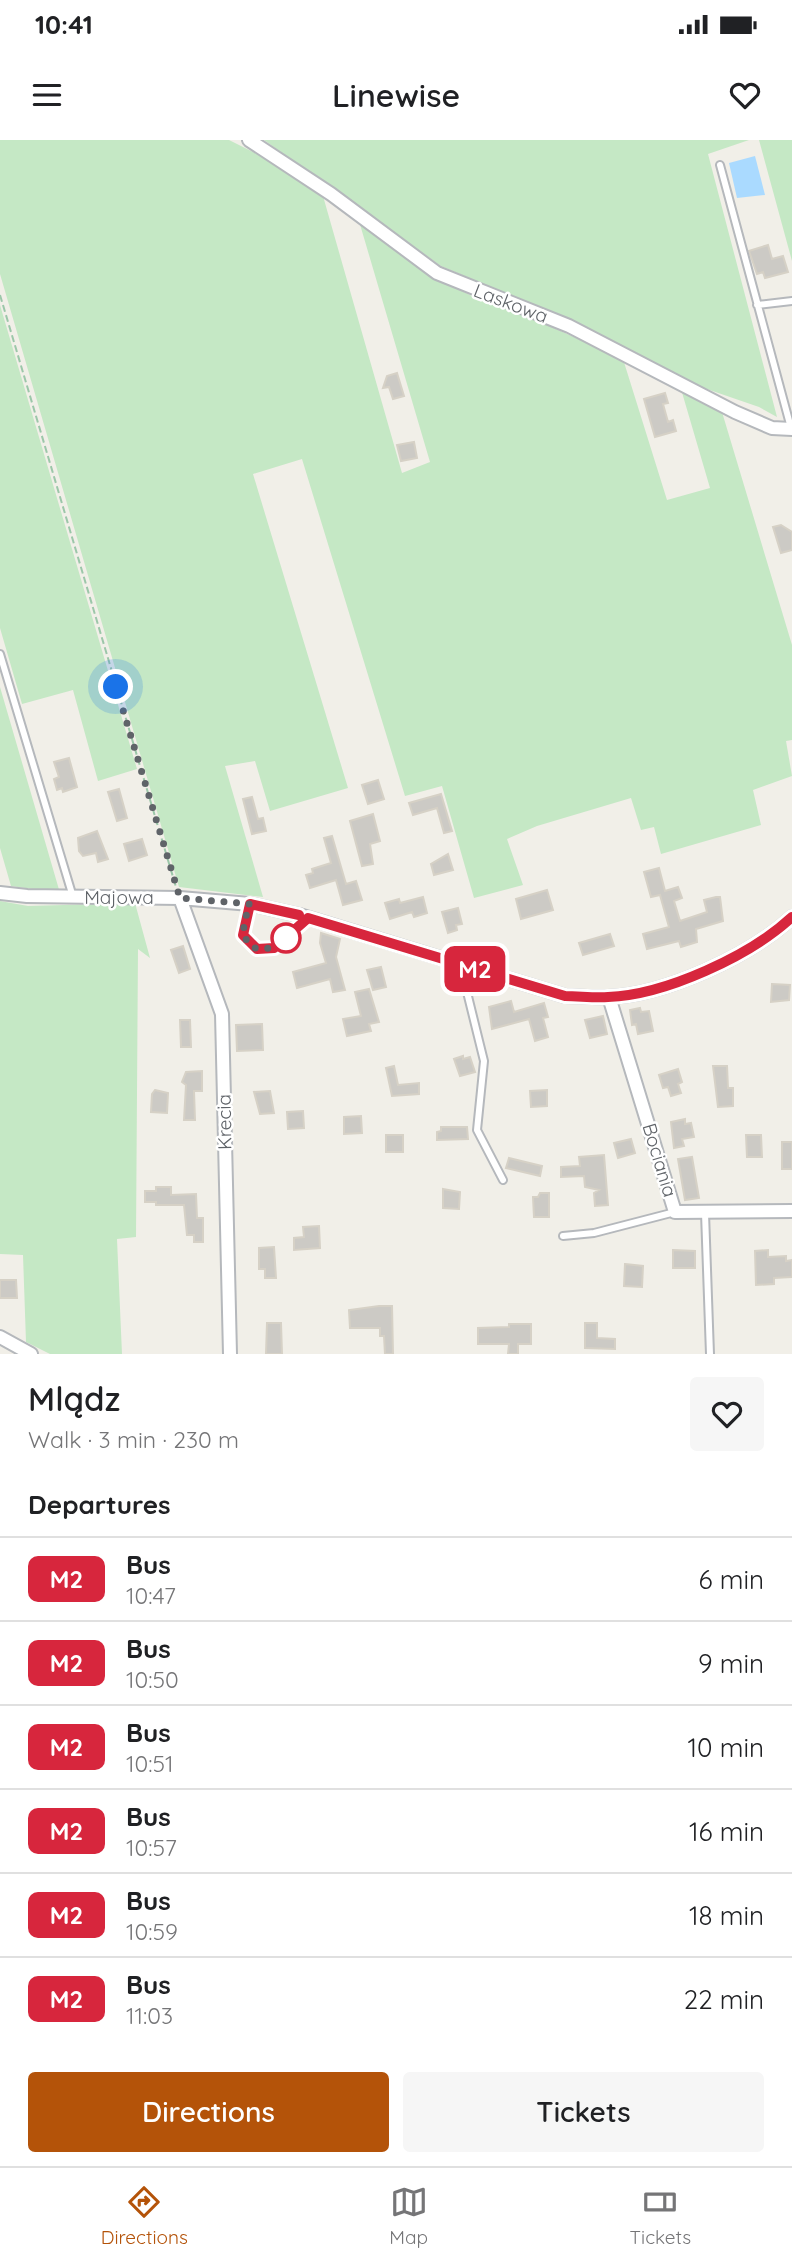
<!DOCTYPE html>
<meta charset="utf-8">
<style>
body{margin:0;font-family:Quicksand,sans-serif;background:#f6f6f6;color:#202124;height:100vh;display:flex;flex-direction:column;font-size:26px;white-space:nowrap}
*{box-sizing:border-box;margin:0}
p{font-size:23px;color:#757577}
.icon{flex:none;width:38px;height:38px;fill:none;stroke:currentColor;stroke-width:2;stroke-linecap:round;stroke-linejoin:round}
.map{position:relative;height:1214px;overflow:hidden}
.details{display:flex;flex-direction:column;background:#fff;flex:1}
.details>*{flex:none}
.badge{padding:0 14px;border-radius:10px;font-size:24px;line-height:46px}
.you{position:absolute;width:35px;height:35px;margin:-18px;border:5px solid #fff;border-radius:50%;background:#1a73e8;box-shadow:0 0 0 10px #1a73e833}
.map>.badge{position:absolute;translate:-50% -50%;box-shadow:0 0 0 4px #fff}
h2{padding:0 28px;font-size:26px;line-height:63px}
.round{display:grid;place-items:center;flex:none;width:74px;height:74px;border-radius:7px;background:#f6f6f6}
.head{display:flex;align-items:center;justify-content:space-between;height:119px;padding:0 28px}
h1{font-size:33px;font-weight:600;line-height:52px}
.cta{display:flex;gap:14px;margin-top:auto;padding:14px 28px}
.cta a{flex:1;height:80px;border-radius:7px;background:#b45309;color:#fff;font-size:28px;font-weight:600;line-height:80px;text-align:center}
.cta a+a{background:#f6f6f6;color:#202124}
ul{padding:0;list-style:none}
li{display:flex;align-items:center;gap:21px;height:84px;padding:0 28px;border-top:2px solid #e0e0e0}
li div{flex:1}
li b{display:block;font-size:26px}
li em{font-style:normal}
li .badge{min-width:77px;font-weight:700;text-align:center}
.status{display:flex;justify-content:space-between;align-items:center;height:49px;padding:0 35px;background:#fff;direction:ltr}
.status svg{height:19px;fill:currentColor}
header{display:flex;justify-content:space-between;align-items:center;height:91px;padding:0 28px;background:#fff;font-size:32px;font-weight:600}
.tabs{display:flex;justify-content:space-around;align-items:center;height:98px;border-top:2px solid #e0e0e0;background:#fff;font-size:19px;color:#757577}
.tabs a{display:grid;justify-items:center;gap:4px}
.tabs .current{color:#b45309}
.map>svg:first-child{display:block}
.green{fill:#c5e8c5}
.water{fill:#aadaff}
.building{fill:#cccac5;stroke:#d6d1c6;stroke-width:2}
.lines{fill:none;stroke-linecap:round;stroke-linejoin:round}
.service-casing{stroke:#b5b8bc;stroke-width:10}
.minor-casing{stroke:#b5b8bc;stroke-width:16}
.path{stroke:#9cc7a9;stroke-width:2;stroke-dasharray:7 3.5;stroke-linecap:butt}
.service{stroke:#fff;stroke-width:6}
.minor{stroke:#fff;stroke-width:12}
.line-casing{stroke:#fff;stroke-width:16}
.line{stroke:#d7263d;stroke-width:10}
.walk{stroke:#5f6368;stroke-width:7;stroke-dasharray:0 12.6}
.stop-dot{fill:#fff;stroke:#d7263d;stroke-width:3.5}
.labels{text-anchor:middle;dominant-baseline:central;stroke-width:5;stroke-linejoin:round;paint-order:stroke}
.street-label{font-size:19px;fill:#5f6368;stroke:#fff}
</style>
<div class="status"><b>10:41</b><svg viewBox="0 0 49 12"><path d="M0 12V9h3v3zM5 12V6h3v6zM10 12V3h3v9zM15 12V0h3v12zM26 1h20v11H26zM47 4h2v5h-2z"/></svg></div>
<header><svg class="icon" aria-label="menu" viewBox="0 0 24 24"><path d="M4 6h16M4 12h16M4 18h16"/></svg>Linewise<svg class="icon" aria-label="heart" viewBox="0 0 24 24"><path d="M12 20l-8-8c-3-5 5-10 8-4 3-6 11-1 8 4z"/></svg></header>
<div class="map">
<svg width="792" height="1214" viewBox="0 0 792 1214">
<rect width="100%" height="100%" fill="#f1efe8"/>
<path class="green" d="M0,0h229l50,25 44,31 79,277 28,-11 -71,-241 83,60 42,21 34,10 105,47 44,141 43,-12 -29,-99 41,23 70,233v95l-6,1 6,35 -39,14 8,35 -100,29 -7,-27 -13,3 -10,-32 -94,28 -30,13 16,46 -49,13 -32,-112 -37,10 -103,-337 -49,15 95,314 -78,23 -15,-50 -30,5 38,131 -84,-10 -179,-613z
M264,0h485l-41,14 69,263 -18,-10 -61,-21 -113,-59 -144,-61z
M759,0h33v121z
M0,165l137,464 -39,12 -25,-91 -51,14 -22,-76z
M0,547l60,206 -49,-7 -11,-38z
M0,761l28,5 107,-3 15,55 -12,-9 -2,288 -19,2 5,115h-72l-24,-12 -3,-87 -23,-1z"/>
<path class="water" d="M755,16l10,39 -28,3 -8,-35z"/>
<path class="building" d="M768,105l4,14 11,-3 5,16 -23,6 -2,-6 -6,2 -8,-23z
M397,233l7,23 -11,3 -4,-12 -6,1 4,-12z
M665,253l3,10 -5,1 5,18 5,-2 3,11 -21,6 -11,-38z
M414,302l3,16 -16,3 -4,-16z
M781,385l11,7v18l-11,3 -8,-26z
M69,618l8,29 -14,5 -1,-4 -5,2 -3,-11 5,-2 -5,-15z
M378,640l6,19 -16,5 -6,-19z
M119,649l8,29 -10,3 -9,-29z
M441,654l11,37 -8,2 -7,-25 -24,7 -4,-12z
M252,657l6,22 5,-1 3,13 -14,3 -9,-35z
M373,674l7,27 -10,3 3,20 -11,2 -12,-45z
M97,691l11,28 -10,3 -2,-9 -13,3 -4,-5 -1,-13z
M332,696l14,48 10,-3 6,19 -19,5 -7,-25 -26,8 -4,-13 7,-2 -1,-4 19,-6 -7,-25z
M142,699l5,16 -18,6 -5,-17z
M448,714l5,16 -19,5 -3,-11z
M659,728l6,23 13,-4 4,11 -8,3 6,20 27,-9 -3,-12 12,-3h4l3,24 -27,8 1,13 -16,5 -2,-6 -32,8 -4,-15 26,-7 -9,-32 -9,2 -7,-25z
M547,750l6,20 -32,9 -5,-20z
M423,757l4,16 -13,4 -2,-5 -22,7 -5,-16 14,-4 1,4z
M458,768l4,16 -6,1 1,5 -9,3 -6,-21z
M321,793l19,6 -4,18 9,33 -12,2 -3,-13 -33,9 -4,-16 33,-9 -6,-20z
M610,794l4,12 -31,9 -4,-12z
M183,806l7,23 -11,4 -8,-23z
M381,827l5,20 -13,3 -6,-20z
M772,844l18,1 -1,15 -18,2z
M369,849l10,33 -10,2 2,7 -24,5 -4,-17 18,-3 -6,-24z
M511,861l3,11 30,-9 4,14 -5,1 5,19 -13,4 -6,-22 -37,10 -3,-22z
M640,868l1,4 8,-1 4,20 -15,3 -2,-10 -4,1 -2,-15z
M603,876l4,18 -17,4 -5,-18z
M180,880h10l1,27h-10z
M262,884l1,26 -26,1 -1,-26z
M463,916v3l7,-2 5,15 -15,4 -6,-17z
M394,926l4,19 21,-2v11l-27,2 -6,-28z
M713,926h14l1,22h5v18l-15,1z
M678,929l4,13 -4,2 3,9 -10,3 -3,-9 -5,1 -4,-13z
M202,931v20h-8l1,29h-11l2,-35 -4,-3 4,-10z
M155,950l13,3 -1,20 -16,-1 1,-18z
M547,950v16l-16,1 -1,-16z
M270,951l4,22 -14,1 -6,-22z
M303,971l1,17 -16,1 -1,-17z
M361,976l1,17 -18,1v-17z
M685,979v5l6,-1 3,14 -12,2 2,7 -10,2 -3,-26z
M441,987h26l1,12 -31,1v-8l4,-1z
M386,995h17v17h-17z
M746,995h15l1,22h-15z
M631,999l4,14 -17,5 -4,-15z
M782,1002h10v27h-10z
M604,1015l4,50 -13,1 -1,-13 5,-3 -14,-3 -1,-11 -23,1v-10l19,-1 -1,-9z
M692,1017l7,41 -14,2 -7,-41z
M509,1018l33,8 -2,10 -34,-8z
M156,1047h15v8l25,-1 1,24h6v24h-9v-7h-7l-3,-30h-28v-3h-11v-11h11z
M443,1049l17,3 -1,17 -16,-1z
M540,1053h9v24h-15l-1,-20h5z
M319,1086l1,22 -26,2v-12l10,-1 -1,-10z
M274,1107l2,31h-11v-9h-6v-21z
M673,1110l22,1v17h-22z
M768,1110v7l18,-1v5l6,-1v17l-18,1v6l-18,1 -1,-34z
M625,1124l18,2 -1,21 -18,-1z
M0,1140h16l1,18h-17z
M379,1166h13l1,48h-8l-1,-18h-4v-8h-30l-1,-18z
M267,1183h14l1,31h-16z
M585,1183h12v15l18,1v10l-30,-1z
M509,1184h22v20h-13v10h-10l1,-10h-31v-16l31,-1z"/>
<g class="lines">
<g class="service-casing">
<path id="service" d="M720,25l71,263
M757,165l35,-4
M0,514l73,243
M250,764c-6,18 -13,35 7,45l16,-1 34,-29
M466,826l-2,14 20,81 -7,69 26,50
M705,1073l5,141
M563,1096l31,-3 81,-21"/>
</g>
<g class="minor-casing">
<path id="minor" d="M249,0l82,54 106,79 132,53 166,86 37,16 20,1
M0,753l27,3 153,2 70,6 49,11 266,81c14,0 29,2 43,1 57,-2 142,-41 184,-80
M180,758l42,116 8,340
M609,857l66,215 117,-1
M0,1197l31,17"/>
</g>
<path class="path" d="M0,155l176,592"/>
<use href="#service" class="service"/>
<use href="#minor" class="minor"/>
</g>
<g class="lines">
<g class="line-casing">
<path id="line" d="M299,775l-49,-11 -7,31 14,14 17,-1 34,-30 257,78c14,0 29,2 43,1 57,-2 142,-41 184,-80"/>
</g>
<use href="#line" class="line"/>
<path class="walk" d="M116,547l64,211 70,6c-6,18 -13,35 7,45l17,-1 12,-10"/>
</g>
<circle class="stop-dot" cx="286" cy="798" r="14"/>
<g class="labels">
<g class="street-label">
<text transform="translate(511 163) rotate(21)">Laskowa</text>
<text x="119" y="757">Majowa</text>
<text transform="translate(224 982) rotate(-91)">Krecia</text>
<text transform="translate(660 1020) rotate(73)">Bociania</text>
</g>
</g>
</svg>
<div class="you" style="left:116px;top:547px"></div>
<b class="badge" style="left:475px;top:829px;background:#d7263d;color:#fff">M2</b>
</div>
<section class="details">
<div class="head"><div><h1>Mlądz</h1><p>Walk · 3 min · 230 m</p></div><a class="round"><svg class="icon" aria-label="heart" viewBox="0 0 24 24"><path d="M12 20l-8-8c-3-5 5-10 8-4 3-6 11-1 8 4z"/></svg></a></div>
<h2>Departures</h2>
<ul>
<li><span class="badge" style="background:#d7263d;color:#fff">M2</span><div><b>Bus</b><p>10:47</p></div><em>6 min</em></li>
<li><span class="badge" style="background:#d7263d;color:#fff">M2</span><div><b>Bus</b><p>10:50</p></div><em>9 min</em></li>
<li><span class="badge" style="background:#d7263d;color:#fff">M2</span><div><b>Bus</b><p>10:51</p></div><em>10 min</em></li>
<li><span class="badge" style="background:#d7263d;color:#fff">M2</span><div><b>Bus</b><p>10:57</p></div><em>16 min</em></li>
<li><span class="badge" style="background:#d7263d;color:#fff">M2</span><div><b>Bus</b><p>10:59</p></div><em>18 min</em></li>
<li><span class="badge" style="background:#d7263d;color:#fff">M2</span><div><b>Bus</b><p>11:03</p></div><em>22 min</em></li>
</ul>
<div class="cta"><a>Directions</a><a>Tickets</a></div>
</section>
<nav class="tabs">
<a class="current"><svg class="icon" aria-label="directions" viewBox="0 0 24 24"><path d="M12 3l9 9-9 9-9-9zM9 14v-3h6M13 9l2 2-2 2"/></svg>Directions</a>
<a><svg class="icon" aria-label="map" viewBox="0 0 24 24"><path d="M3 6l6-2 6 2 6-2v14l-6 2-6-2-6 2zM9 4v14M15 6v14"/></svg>Map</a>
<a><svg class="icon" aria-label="tickets" viewBox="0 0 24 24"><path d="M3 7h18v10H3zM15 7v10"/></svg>Tickets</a>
</nav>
